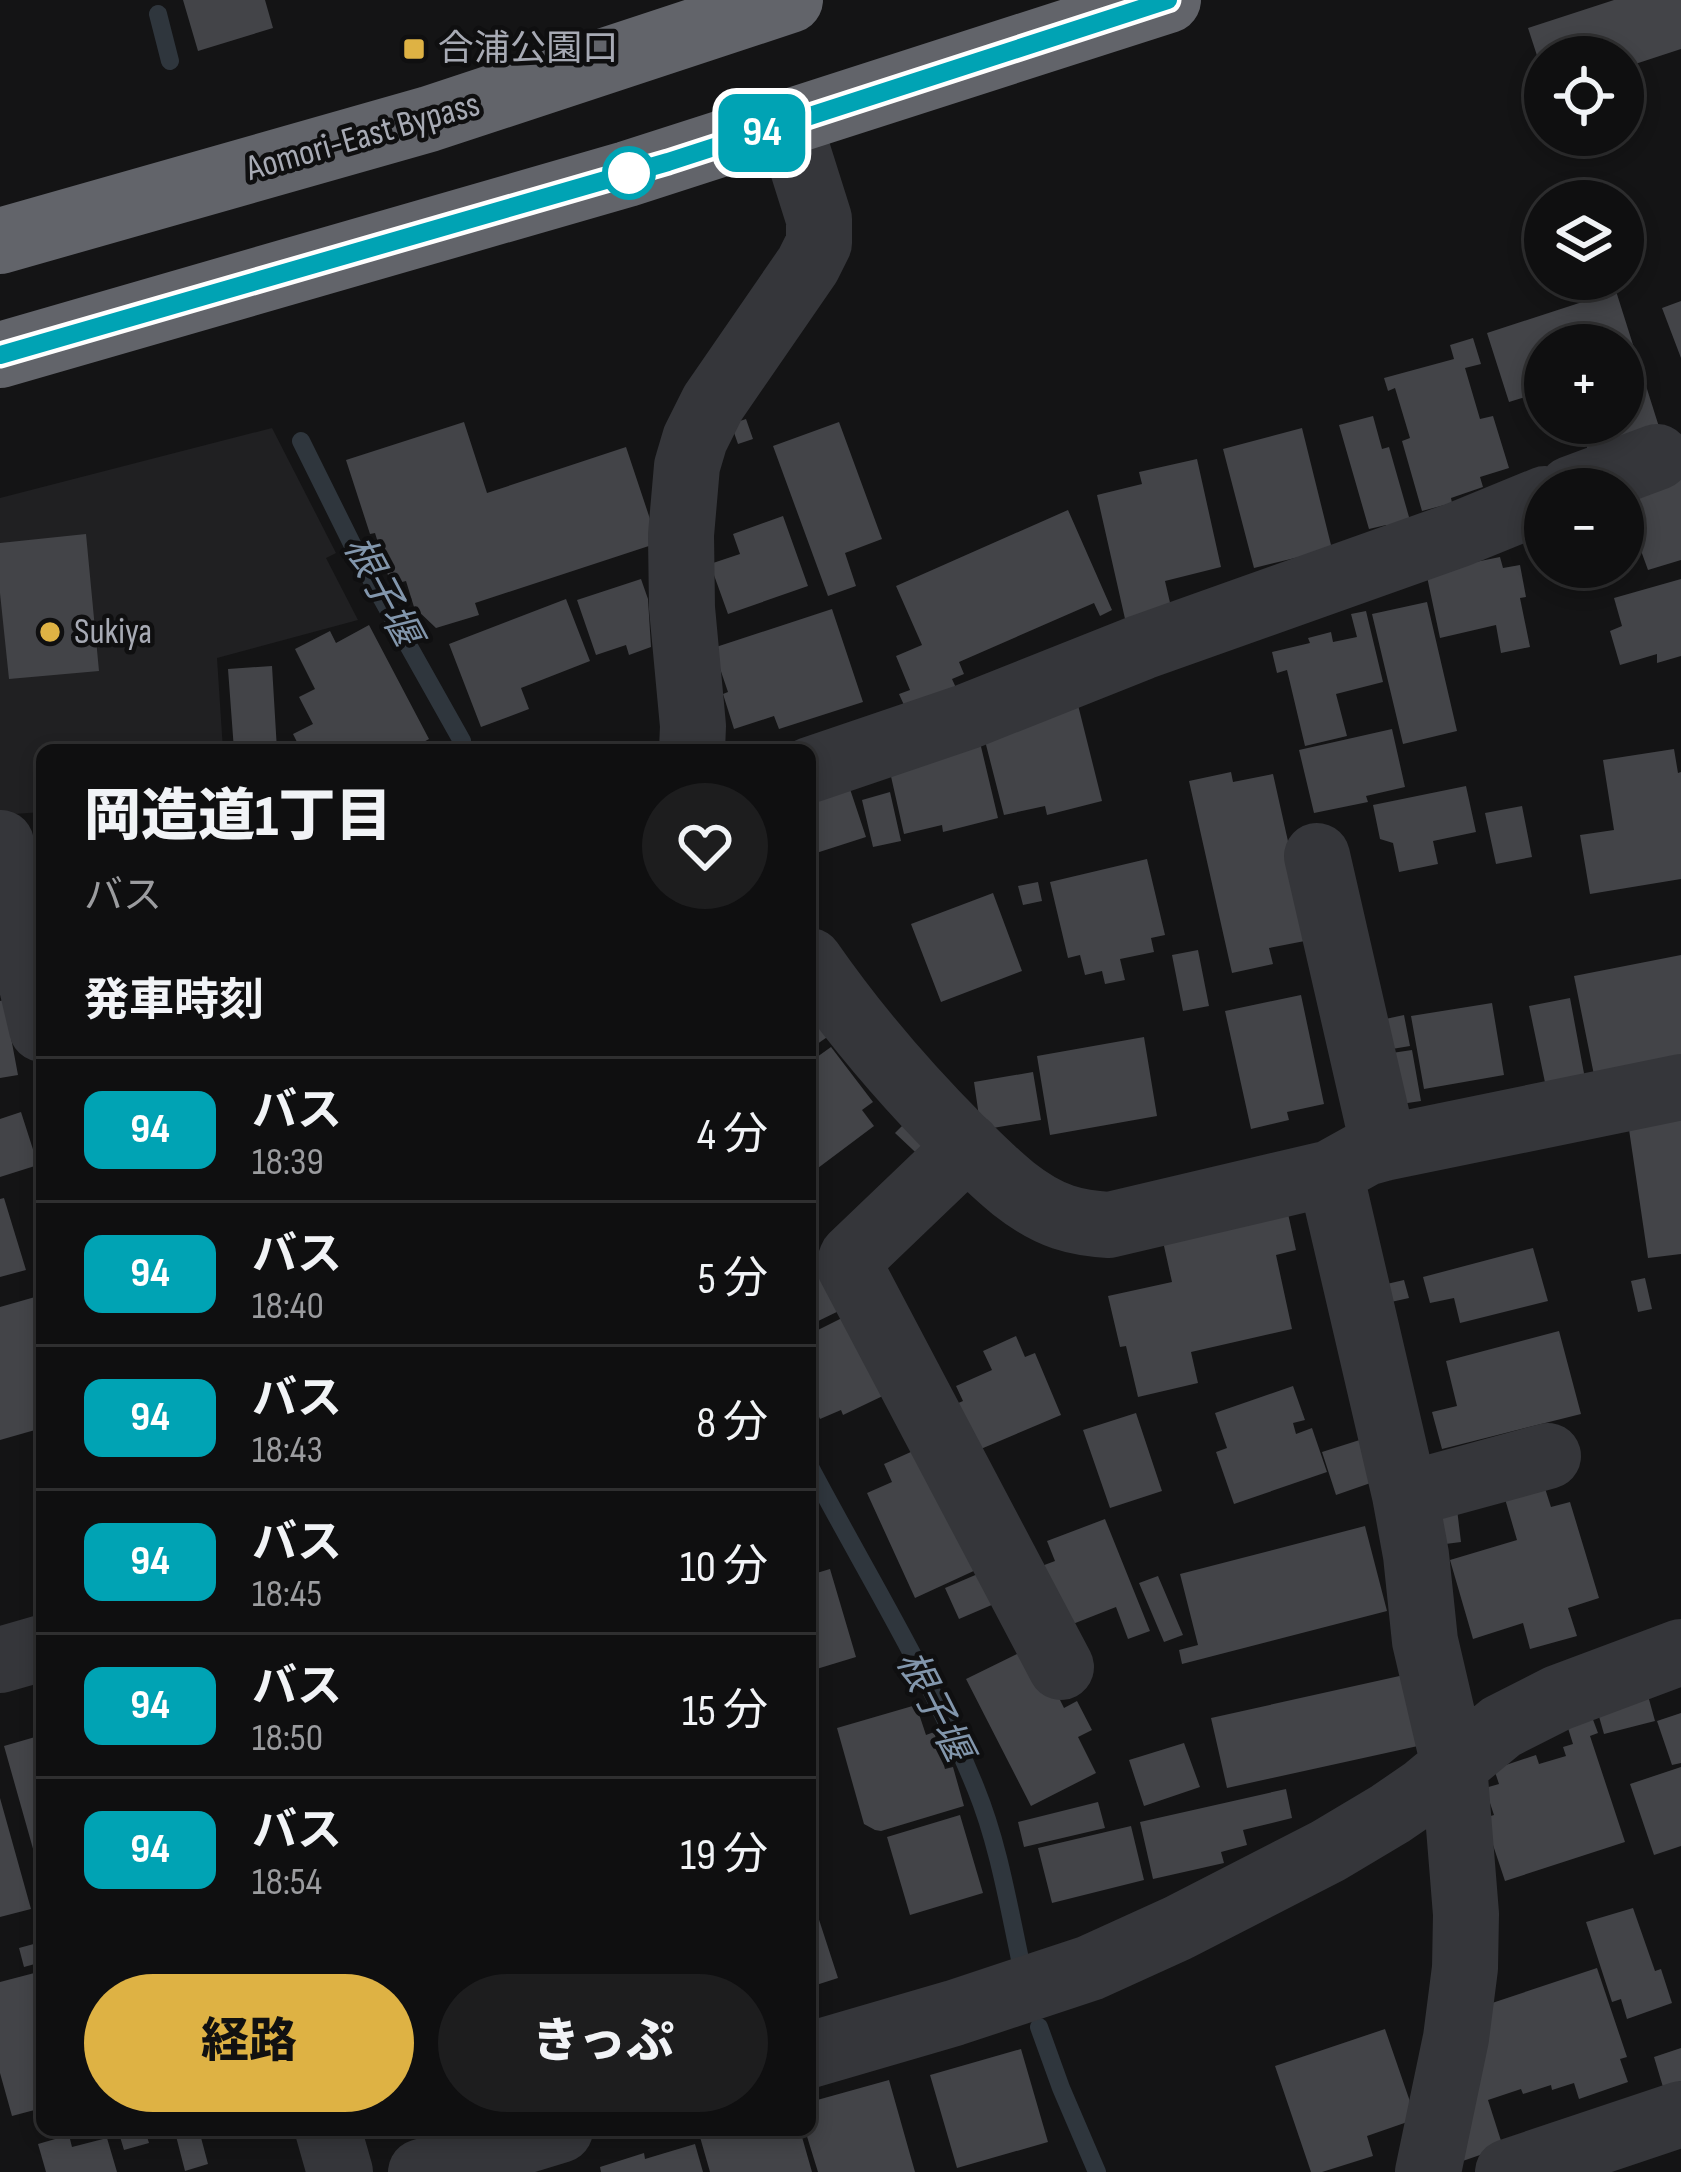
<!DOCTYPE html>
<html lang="ja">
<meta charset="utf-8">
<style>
body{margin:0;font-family:"Sofia Sans Condensed","Noto Sans JP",sans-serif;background:#1d1d1e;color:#f1f3f6;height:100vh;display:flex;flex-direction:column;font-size:45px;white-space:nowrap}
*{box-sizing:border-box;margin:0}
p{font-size:39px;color:#9b9c9f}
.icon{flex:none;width:66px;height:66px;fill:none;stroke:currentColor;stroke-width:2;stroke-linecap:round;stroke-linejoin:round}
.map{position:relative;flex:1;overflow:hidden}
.side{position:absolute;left:36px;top:744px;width:780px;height:1392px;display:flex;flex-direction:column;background:#0f0f10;border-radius:18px;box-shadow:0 6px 18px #0003,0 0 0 3px #2f2f30}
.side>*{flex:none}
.badge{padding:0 24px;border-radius:18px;font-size:42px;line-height:78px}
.fabs{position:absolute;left:1524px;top:36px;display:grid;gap:24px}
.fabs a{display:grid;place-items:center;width:120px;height:120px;border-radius:50%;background:#0f0f10;box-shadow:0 6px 18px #0003,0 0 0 3px #2f2f30;font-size:60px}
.map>.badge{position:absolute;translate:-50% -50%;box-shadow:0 0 0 6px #fff}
h2{padding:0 48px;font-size:45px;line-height:108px}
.round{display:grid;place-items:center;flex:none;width:126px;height:126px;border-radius:63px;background:#1d1d1e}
.head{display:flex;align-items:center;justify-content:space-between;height:204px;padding:0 48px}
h1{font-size:57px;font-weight:800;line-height:90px}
.primary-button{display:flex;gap:24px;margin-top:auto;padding:24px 48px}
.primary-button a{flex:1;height:138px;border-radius:72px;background:#deb244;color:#111;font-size:48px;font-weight:800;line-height:138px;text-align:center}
.primary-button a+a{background:#1d1d1e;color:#f1f3f6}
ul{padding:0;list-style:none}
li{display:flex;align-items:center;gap:36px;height:144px;padding:0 48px;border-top:3px solid #2f2f30}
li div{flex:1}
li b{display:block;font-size:45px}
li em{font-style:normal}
li .badge{min-width:132px;font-weight:700;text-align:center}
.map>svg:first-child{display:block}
.built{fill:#202022}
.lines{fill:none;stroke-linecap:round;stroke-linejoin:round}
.stream{stroke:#2f363d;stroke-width:18}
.building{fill:#434448}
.minor{stroke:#35363a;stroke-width:66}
.highway{stroke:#62646a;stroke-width:66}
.line-casing{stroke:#fff;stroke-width:27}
.line{stroke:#00a3b4;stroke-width:18}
.poi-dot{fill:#deb244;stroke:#0f0f10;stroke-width:4.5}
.stop-dot{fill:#fff;stroke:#00a3b4;stroke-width:6}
.labels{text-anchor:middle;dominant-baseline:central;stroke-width:9;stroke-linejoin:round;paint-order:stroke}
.poi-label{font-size:36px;fill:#a7aab4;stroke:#0f0f10;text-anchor:start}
.street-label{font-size:36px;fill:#a7aab4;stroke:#0f0f10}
.water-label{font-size:39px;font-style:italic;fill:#8296ac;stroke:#0f0f10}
</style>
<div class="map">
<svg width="1681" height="2172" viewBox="0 0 1681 2172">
<rect width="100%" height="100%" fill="#141415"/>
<path class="built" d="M272,428l64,125 -10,5 32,62 -141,38 6,92h-181v62l-42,3v-317z"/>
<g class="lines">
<path class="stream" d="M158,14l12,47
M301,441l57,115 104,185
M810,1467c56,106 121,210 166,322 22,54 32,114 44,170
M1039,2027l22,61 36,84"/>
</g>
<path class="building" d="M183,0h82l8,28 -75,23z
M1614,0h67v49l-58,19v-11h-78l-1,20 -16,-49z
M1616,291l44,139 -71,23 -10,-30h44v-78h-78v46l-36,11 -22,-69z
M1681,301v57l-19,-50z
M1473,338l8,26 -16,4 15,51 13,-3 16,52 -29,9 3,10 -32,11 1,5 -30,8 -20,-70 8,-3 -15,-50 -7,3 -4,-13 70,-19 -4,-14z
M1373,416l9,33 7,-2 22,77 -23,6 -2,-5 -17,4 -30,-104z
M746,419l7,20 -15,5 -7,-20z
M464,422l23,71 139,-46 32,96 -183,60 4,12 -43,13 -22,-21 -8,-26 -15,4 -16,-52 -5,1 -24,-74z
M839,422l43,117 -37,14 11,33 -28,10 -55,-150z
M1302,428l30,121 -78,19 -31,-119z
M1197,459l24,108 -56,14 6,26 -43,25 -31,-137 45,-11 -3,-12z
M1681,471v89l-33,10 -8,-22 -12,4 -5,-15v-47z
M1068,510l44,100 -12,6 -6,-13 -135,59 5,12 -12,5 11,24 -50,22 -14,-31 11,-4 -14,-34 26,-11 -26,-59z
M783,516l25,70 -80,28 -18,-50 30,-10 -7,-20z
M86,534l13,137 -90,8 -9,-86v-50z
M1500,557l3,11 17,-3 6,32 -6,1 10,49 -29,6 -5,-28 -56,13 -14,-66z
M641,579l7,20 3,48 -22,8 -3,-10 -30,10 -19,-55z
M1681,579v77l-24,7v-9l-37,11 -10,-34 12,-5 -8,-28z
M566,599l24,62 -69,27 8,21 -48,18 -32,-83z
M1427,602l30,129 -54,13 -31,-130z
M832,609l31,93 -84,27 -5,-13 -40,13 -11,-35 5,-2 -15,-44z
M1366,611l17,71 -47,12 11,42 -42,10 -18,-76 -10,3 -5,-21 38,-9 -2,-5 23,-6 2,10 24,-5 -6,-23z
M369,625l60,114 -20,11h-108l-8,-16 20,-10 -14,-27 16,-8 -20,-40 35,-18 6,12z
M272,666l5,84h-43l-6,-81z
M1077,701l25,100 -55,14 -2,-9 -41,9 -21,-82z
M1392,729l13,58 -39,9 2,6 -54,11 -15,-63z
M978,734l20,84 -55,14 -1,-7 -38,9 -14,-62z
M1674,749l4,24 3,-1v107l-91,15 -10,-59 34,-5 -11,-70z
M1231,772l2,10 40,-8 37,166 -41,8 4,16 -41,9 -43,-192z
M845,774l21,63 -56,18v-70z
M1466,786l10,46 -43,9 5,23 -39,8 -6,-29 -13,-4 -7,-34z
M890,792l11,49 -28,6 -11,-47z
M1522,806l10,51 -36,7 -11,-51z
M1147,859l18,76 -14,3 3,14 -34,7 5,21 -20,4 -3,-13 -17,4 -5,-20 -12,3 -18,-76z
M1038,882l4,19 -19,4 -5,-19z
M993,893l29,78 -81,31 -30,-78z
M1198,950l11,56 -26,5 -11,-56z
M1681,955v102l-87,18 -20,-99z
M1301,995l23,109 -37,8 2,8 -38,9 -26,-118z
M1570,998l16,86 -39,8 -18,-86z
M4,1000l14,75 -18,3v-77z
M810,1001l23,32 -23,16z
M1492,1003l12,72 -80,14 -13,-73z
M1404,1015l6,31 -24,4 -5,-30z
M1144,1037l13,79 -107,19 -13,-79z
M831,1047l42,55 -11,8 12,16 -64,48v-112z
M1412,1050l9,51 -27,4 -9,-51z
M1033,1072l8,48 -60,10 -7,-48z
M1681,1109v145l-33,4 -21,-142z
M21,1112l17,53 -38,12v-58z
M916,1112l13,53 -34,-32z
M4,1198l22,72 -26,7v-78z
M1287,1209l9,41 -20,5 16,74 -101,23 7,31 -60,14 -12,-51 -6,1 -12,-51 64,-14 -10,-45z
M810,1232l37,75 -37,18z
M1533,1248l15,53 -88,22 -6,-25 -24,5 -7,-26z
M1645,1278l7,31 -14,3 -7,-31z
M1404,1280l5,18 -27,6 -4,-18z
M35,1297l7,25v106l-42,12v-133z
M850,1314l39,79 -46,22 -2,-5 -21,9 -10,-21v-64z
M1559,1331l22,83 -139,35 -10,-37 25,-6 -11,-45z
M1016,1336l9,21 10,-4 26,62 -92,39 -20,-47 14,-6 -7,-15 36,-16 -9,-19z
M1293,1386l12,34 -12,3 3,11 16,-6 15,44 -93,32 -18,-52 11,-4 -12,-35z
M1136,1413l26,78 -52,17 -27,-78z
M1369,1437l13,42 -46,16 -14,-43z
M922,1447l56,122 -63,29 -48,-105 25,-11 -8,-18z
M1542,1479l9,28 19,-5 29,96 -31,10 9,28 -47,13 -7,-26 -50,16 -23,-79 67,-20 -14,-48z
M1456,1501l5,41 -31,4 -5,-41z
M1105,1519l45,112 -22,8 -12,-32 -61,24 -24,-61 24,-9 -8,-20z
M1365,1526l22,85 -205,53 -3,-14 19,-5 -18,-71z
M830,1569l26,88 -46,14v-96z
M980,1573l14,31 -35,15 -14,-31z
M1158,1576l25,59 -19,7 -25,-59z
M1033,1646l31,62 13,-7 15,29 -14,7 18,36 -65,33 -65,-127z
M1404,1675l23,69 -200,44 -16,-70z
M1647,1692l8,29 -51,13 -8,-28z
M916,1705l10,30 8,-3 11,37 8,-2 11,39 -83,25 -6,-1 -11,-6 -27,-96z
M1681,1713v50l-9,2 -15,-44z
M1592,1717l6,16 -8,3 35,106 -120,39 -21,-63 10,-3 -9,-27 14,-4 -5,-15 42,-14 3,9 27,-8 -3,-9 10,-3 -6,-19z
M42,1735v141l-1,1 -37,-131z
M1184,1743l16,44 -56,19 -15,-46z
M1681,1767v79l-27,9 -24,-71z
M1286,1789l6,29 -49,12 4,15 -26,7 3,11 -71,16 -13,-57z
M0,1798l31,111 -31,8z
M1098,1802l7,26 -81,19 -6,-25z
M960,1815l23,78 -73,22 -23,-78z
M1131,1826l13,54 -92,23 -14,-55z
M810,1892l28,86 -28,9z
M1633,1908l22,63 6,-2 11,34 -45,16 -6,-20 -9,3 -26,-80z
M41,1942l1,20 -18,5 -5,-19z
M1597,1968l30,89 -7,2 8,23 -49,17 -5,-16 -22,7 -1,-5 -28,9 -2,-5 -33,11 15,47 -46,16 20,-155z
M42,1971v137l-30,8 -12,-43v-91z
M1385,2029l31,90 -49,17 6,20 -51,16h-11l-36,-106z
M1681,2048v33l-18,6 -9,-30z
M1021,2049l27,93 -91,26 -27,-93z
M889,2080l26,92h-97l-13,-42h5v-28z
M118,2130h27l4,13 -25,7z
M199,2130l9,34 -23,7 -9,-35z
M724,2130h76l12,42h-102l-10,-35z
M69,2135l3,12 35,-9 10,34h-71l-8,-28z
M695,2144l8,28h-102l-1,-5 44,-14 1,6z"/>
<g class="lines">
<path class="minor" d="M1571,489l86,-32
M692,750l1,-24 -11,-118 -1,-73 6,-69 8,-27 18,-36 95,-138 11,-22v-24l-30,-95
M810,770l156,-53 176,-70 315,-112 88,-36
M1,843l11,58 30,128
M1317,856l67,292
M810,961c46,66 93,121 150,178 30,29 62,64 103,78 15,5 30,7 46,8l221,-52 36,-20 18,-5 297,-61
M968,1146l-116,111 -3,8 212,402
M1330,1173l75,322 11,60 9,86 29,124 12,149 -1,54 -9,70 -28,134
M1405,1495l143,-39
M0,1660l42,-12
M810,2055l144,-42 136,-45 88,-40 150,-77 62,-37 35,-24 76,-63 57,-29 123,-46
M328,2130l12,42
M421,2172l139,-42
M1508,2172l173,-58"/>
<path class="highway" d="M0,241l429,-122 361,-119
M0,355l627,-181 541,-174"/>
</g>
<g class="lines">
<g class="line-casing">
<path id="line" d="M0,355l668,-193 500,-162"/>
</g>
<use href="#line" class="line"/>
</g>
<g class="poi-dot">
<rect x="402" y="37" width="24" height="24" rx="6"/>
<circle cx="50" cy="632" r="12"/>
</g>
<circle class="stop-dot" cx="629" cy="173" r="24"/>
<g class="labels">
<g class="poi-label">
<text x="438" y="49">合浦公園口</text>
<text x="74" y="632">Sukiya</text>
</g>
<g class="street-label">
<text transform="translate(363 137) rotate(-16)">Aomori-East Bypass</text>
</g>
<g class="water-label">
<text transform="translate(381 591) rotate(62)">根子堰</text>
<text transform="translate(933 1706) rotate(63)">根子堰</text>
</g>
</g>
</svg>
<div class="fabs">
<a><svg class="icon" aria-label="locate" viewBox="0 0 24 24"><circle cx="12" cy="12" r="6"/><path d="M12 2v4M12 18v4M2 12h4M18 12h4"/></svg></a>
<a><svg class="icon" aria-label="layers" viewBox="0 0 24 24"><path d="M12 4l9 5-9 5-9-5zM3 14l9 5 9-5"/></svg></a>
<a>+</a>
<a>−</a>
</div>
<b class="badge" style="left:762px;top:133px;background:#00a3b4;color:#fff">94</b>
<section class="side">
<div class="head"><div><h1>岡造道1丁目</h1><p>バス</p></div><a class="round"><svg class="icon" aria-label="heart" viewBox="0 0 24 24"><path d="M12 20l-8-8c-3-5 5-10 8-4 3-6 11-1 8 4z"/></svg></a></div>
<h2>発車時刻</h2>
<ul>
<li><span class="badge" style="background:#00a3b4;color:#fff">94</span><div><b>バス</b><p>18:39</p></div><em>4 分</em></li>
<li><span class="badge" style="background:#00a3b4;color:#fff">94</span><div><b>バス</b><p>18:40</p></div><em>5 分</em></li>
<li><span class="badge" style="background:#00a3b4;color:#fff">94</span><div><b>バス</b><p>18:43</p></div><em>8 分</em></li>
<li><span class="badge" style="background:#00a3b4;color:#fff">94</span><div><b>バス</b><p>18:45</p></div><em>10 分</em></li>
<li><span class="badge" style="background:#00a3b4;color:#fff">94</span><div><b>バス</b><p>18:50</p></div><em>15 分</em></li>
<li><span class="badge" style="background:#00a3b4;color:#fff">94</span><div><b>バス</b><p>18:54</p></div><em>19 分</em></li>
</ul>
<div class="primary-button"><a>経路</a><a>きっぷ</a></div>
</section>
</div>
